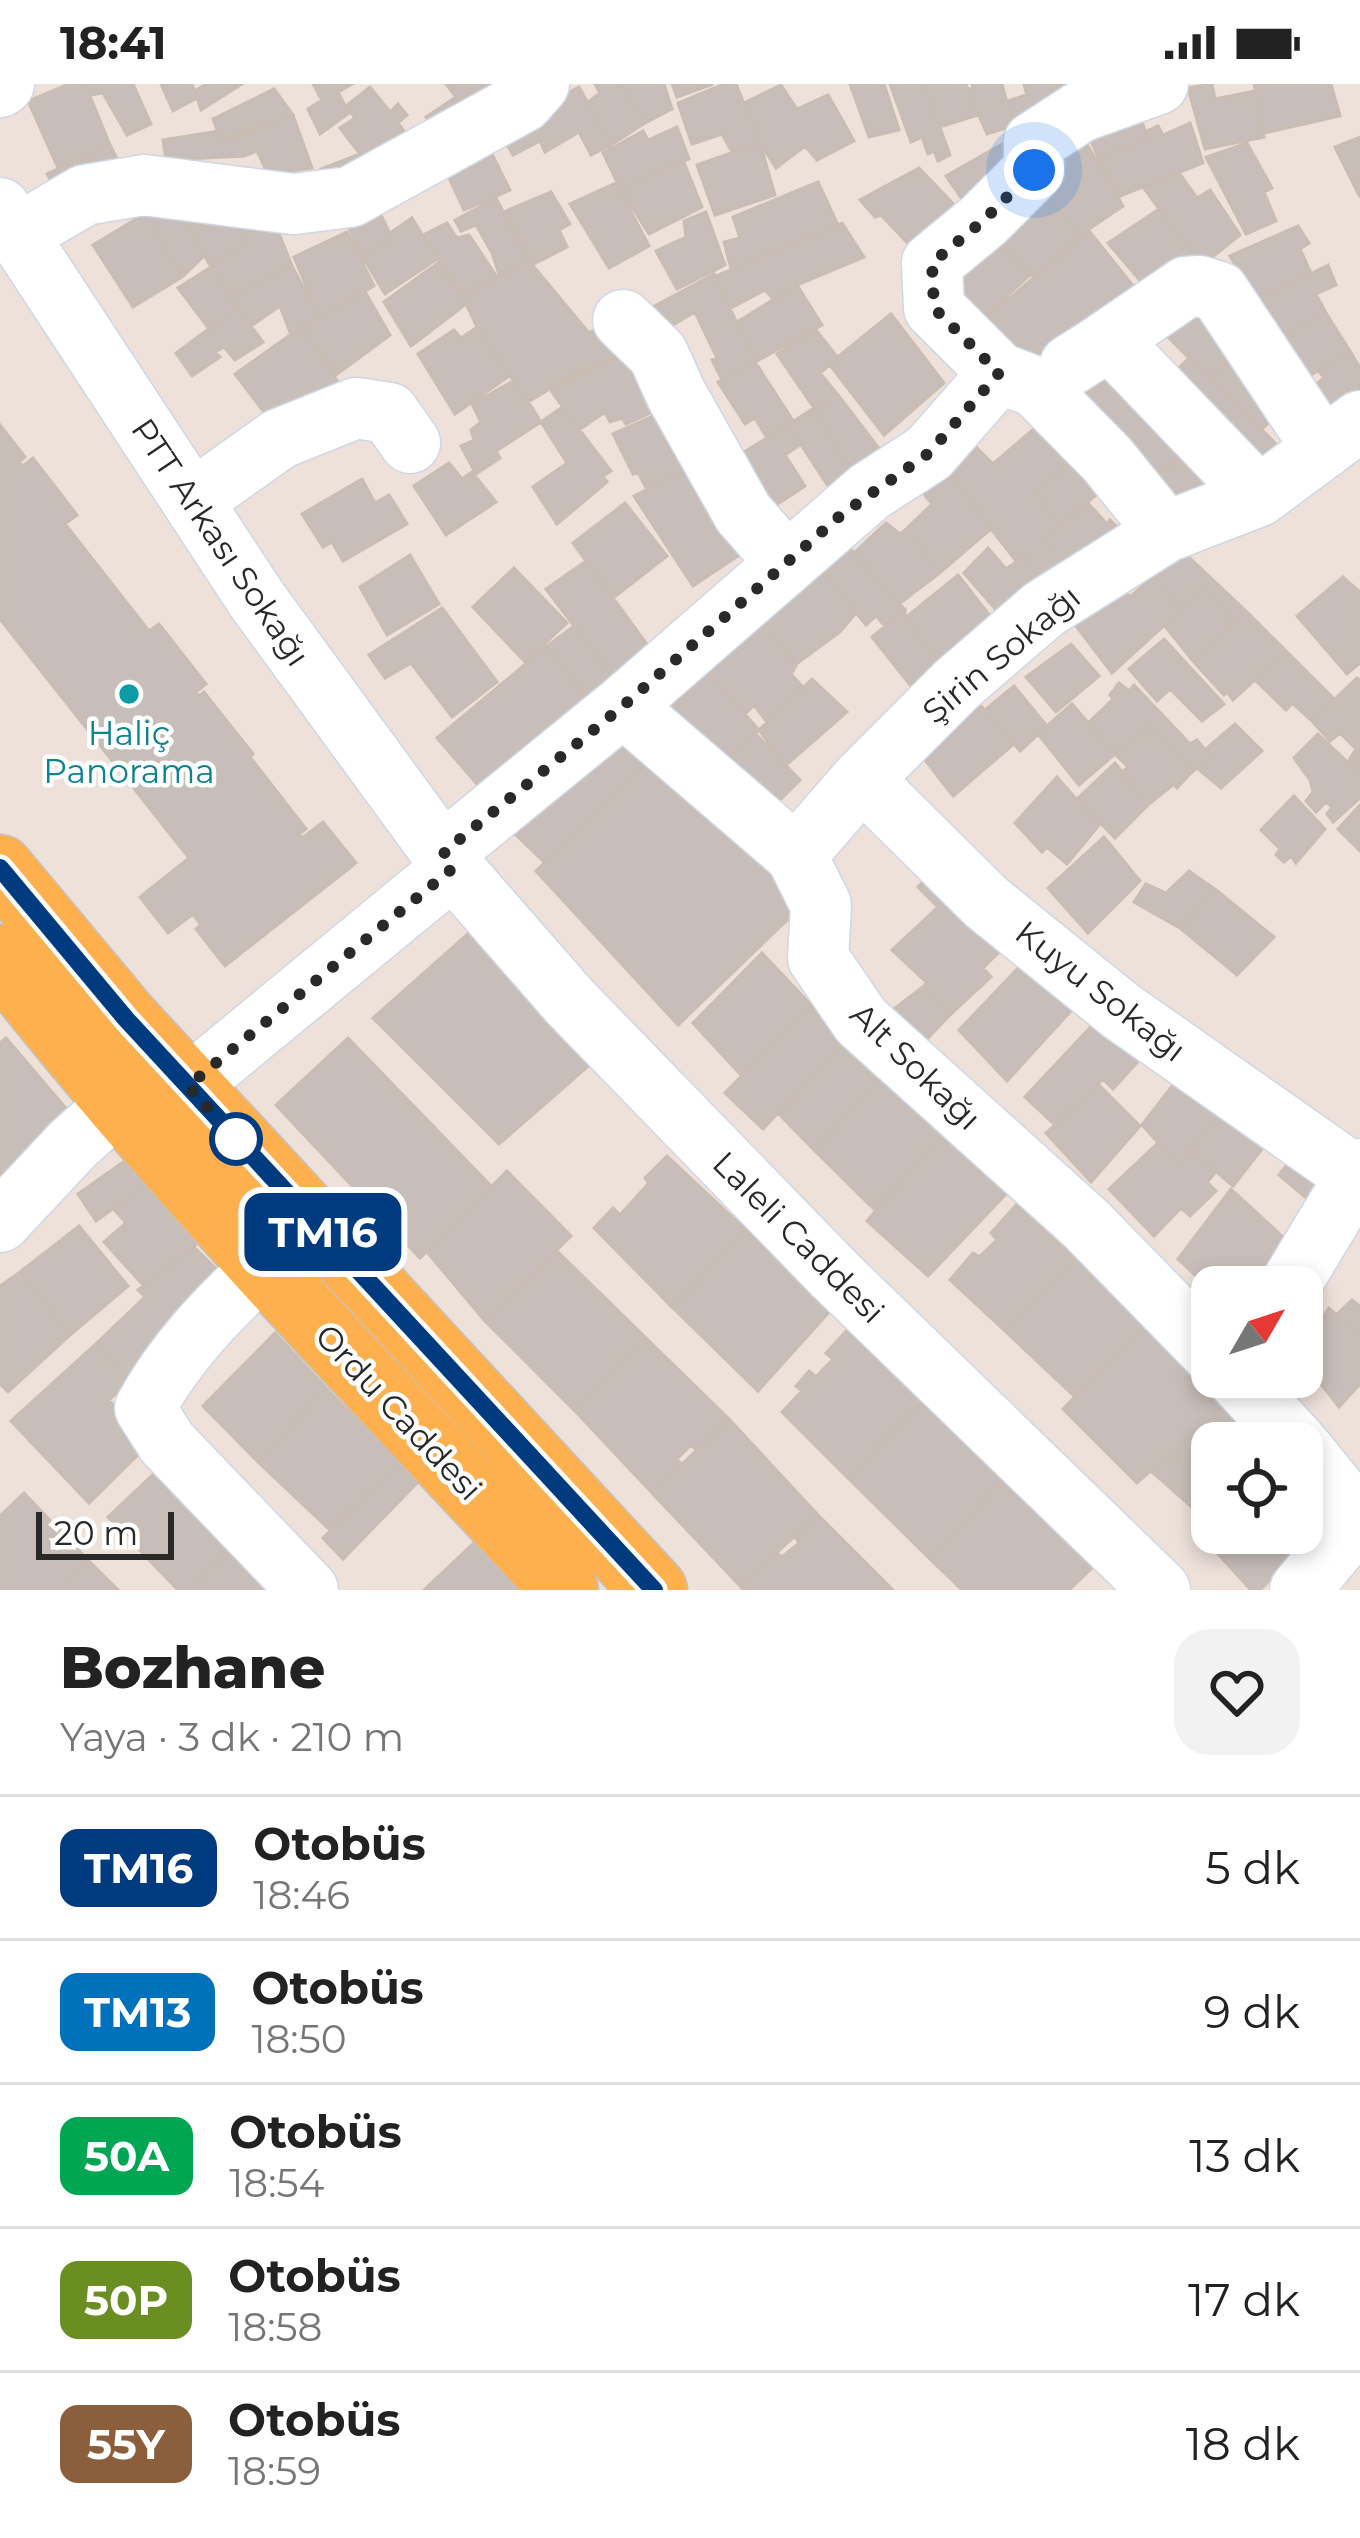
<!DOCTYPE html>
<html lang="tr">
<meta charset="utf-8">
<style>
body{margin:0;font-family:Montserrat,sans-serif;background:#f2f2f2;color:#222;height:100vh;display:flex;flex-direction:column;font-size:45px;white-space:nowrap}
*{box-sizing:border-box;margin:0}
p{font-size:39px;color:#767676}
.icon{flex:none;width:66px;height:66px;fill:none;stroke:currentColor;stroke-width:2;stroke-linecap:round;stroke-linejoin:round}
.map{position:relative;height:1506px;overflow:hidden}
.details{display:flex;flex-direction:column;background:#fff;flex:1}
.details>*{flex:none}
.badge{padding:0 24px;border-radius:18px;font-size:42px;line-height:78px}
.needle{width:78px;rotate:51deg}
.buttons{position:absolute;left:1191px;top:1182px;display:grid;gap:24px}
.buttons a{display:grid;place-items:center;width:132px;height:132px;border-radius:24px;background:#fff;box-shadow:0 6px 18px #0003;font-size:60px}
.scale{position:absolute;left:36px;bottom:30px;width:138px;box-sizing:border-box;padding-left:12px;border:6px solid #292929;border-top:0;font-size:33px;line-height:42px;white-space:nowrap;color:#292929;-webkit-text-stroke:9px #fff;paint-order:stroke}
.you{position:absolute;width:60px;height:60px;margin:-30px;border:9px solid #fff;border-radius:50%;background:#1a73e8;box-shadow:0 0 0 18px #1a73e833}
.map>.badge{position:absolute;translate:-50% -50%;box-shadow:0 0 0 6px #fff}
.round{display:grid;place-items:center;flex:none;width:126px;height:126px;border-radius:36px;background:#f2f2f2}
.headline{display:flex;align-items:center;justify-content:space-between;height:204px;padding:0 60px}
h1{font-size:57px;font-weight:800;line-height:90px}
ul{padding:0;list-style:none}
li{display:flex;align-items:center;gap:36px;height:144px;padding:0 60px;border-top:3px solid #e0e0e0}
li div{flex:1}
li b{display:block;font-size:45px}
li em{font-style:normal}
li .badge{min-width:132px;font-weight:700;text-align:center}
.status{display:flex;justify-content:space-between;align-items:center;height:84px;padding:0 60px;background:#fff;direction:ltr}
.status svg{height:33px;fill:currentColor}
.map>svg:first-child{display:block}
.building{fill:#c8beb9;stroke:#c9bdb3;stroke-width:3}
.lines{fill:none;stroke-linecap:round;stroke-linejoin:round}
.minor-casing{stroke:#cfd7e4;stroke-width:63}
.major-casing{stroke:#c3c3c3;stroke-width:69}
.minor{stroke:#fff;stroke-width:60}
.major{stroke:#feb04e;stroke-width:66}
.line-casing{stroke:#fff;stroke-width:27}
.line{stroke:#003b80;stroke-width:18}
.walk{stroke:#292929;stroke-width:12;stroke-dasharray:0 21.6}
.culture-dot{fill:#0f9aa8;stroke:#fff;stroke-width:4.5}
.stop-dot{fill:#fff;stroke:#003b80;stroke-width:6}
.labels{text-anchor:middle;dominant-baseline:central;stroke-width:9;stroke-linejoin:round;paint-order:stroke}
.street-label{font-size:33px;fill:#292929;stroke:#fff}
.culture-label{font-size:33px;fill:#0d838f;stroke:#fff}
</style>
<div class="status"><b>18:41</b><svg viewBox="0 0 49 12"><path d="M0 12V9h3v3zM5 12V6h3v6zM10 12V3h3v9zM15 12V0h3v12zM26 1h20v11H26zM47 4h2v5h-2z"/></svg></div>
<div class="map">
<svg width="1360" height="1506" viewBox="0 0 1360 1506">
<rect width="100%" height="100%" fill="#ede1da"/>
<path class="building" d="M69,0h16l25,61 -52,23 -30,-67z
M85,0h48l18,40 -24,11 -24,-42 -13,2z
M161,0h31l5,14 -24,13z
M206,0h36l-41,26 -6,-19z
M313,0h39l-14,8 11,21 -29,21 -12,-25 14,-9z
M446,0h64l-69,52 -15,-19 30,-20z
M595,0h25l25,39 -34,22 -24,-42 13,-10z
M620,0h44l8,25 -27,14z
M672,0h41l-36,13z
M724,0h12l24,59 -28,9 -10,-18 -30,10 -14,-41z
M850,0h34l15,46 -30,7z
M890,0h34l26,71 -12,6 -4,-10 -6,3 -6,-17 -11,5z
M924,0h42l12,31 -38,12z
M972,0h30l11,42 -26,8 -19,-44 6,-3z
M1024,0h52l-63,42 -6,-25 20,-6z
M1212,0l3,15 40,-8 9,46 -59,12 -17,-61z
M1254,0h77l9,32 -76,17z
M781,1l16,24 31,-14 26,46 -37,19 -12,-14 -29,22 -16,-25 -16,-40z
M370,3l20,25 8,-8 9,11 -9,8 18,25 -83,44 -12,-23 39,-15 -20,-26 15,-10 -9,-12z
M579,3l32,58 -20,10 -12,-23 -34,20 -5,-11 -27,14 -11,-19 36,-27z
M274,5l19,26 -72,25 -8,-21z
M1135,18l13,37 -50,18 -17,-38z
M293,31l19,53 -44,6 -11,-23 -13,5 -78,4 -3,-20 56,-9 2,9 14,-2z
M1190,39l13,40 -83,33 -22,-39 50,-18 -1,-8 11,-5 5,9z
M677,43l12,32 -69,29 -17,-35 40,-22 5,9z
M1018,51l-47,77 -25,-36z
M1360,53v60l-25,-50z
M1085,57l38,65 -43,29 -45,-50z
M760,59l15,52 -60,20 -18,-50z
M1247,59l25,45 -8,4 12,29 -30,13 -40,-77z
M487,60l23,46 -46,20 -20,-43z
M110,61l10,20 -61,29 -12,-20z
M683,76l19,47 -53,27 -29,-46z
M919,84l48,50 -49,36 -37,-39 -6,2 -15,-17z
M1179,89l18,25 13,-8 30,45 -39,31 -58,-79z
M818,98l20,43 -107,44 -7,-27 16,-4 -7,-21z
M616,99l33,63 -40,22 -39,-64z
M551,108l19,32 -11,6 8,17 -33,17 -28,-53z
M1045,110l35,41 -47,42 -39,-40z
M496,114l33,63 -29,16 -8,-24 -16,-28 -15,6 -6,-11z
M377,123l15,31 -30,18 -13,-28z
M183,124l73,15 1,8 -13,3 1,9 -34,24 -22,-38z
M183,124l21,48 -22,21 -36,-64z
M1159,125l42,57 -45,33 -48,-56z
M706,128l19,53 -48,24 -21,-38 30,-14 -2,-16z
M146,129l36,64 -49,30 -40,-62z
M412,134l25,41 -52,35 -23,-38 30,-18 -2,-5z
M447,139l10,15 12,-3 28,42 -23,14 -12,4 -39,-60z
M842,139l22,34 -67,28 -23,15 -9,-10 -34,18 -15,-32z
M276,142l16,40 -62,32 -19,-31 34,-24 -1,-9z
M1298,142l11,17 -9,6 11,24 -55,29 -26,-46z
M1089,147l53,66 -109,74 -46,-54z
M347,148l27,54 -55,31 -25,-60z
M988,148l42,43 -46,42 -41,-42z
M529,177l60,72 21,-11 20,29 -57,24 -45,27 -51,-75 -15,-32z
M438,179l27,42 -54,41 -27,-44z
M1328,181l8,20 -20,9 10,19 -48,27 -22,-38z
M292,182l27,51 -28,18 -11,-29 -29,20 -21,-28z
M211,183l26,41 -27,22 -32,-42z
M714,190l41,88 -33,18 -10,-20 5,-2 -22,-46 -34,20 -12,-23z
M797,201l25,40 -65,36 -20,-39z
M364,206l26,45 -54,40 -35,-48z
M1200,221l42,44 -32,30 -42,-42z
M237,224l26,34 -28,18 -11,-13 -9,5 5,5 -28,19 -16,-23z
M1326,229l24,38 -44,27 -28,-38z
M891,230l53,69 -60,52 -55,-71z
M301,243l45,67 -79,22 -32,-42z
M477,243l32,49 -54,38 -37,-60 36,-24 7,8z
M816,246l22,28 -18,15 18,22 -24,13 -37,-54z
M1242,265l48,53 -30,29 -50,-52z
M630,267l25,60 -29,13 -4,-6 -12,4 -5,-10 -26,18 -29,-41z
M1350,267l10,17v48l-19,11 -26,-42 9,-7 -7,-9z
M1190,273l90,91 -29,23 -74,-101z
M755,278l39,60 -27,16 -12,-20 -10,6 -27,-42z
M1124,278l70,77 -39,38 -77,-76z
M515,296l26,42 -45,29 4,7 -24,16 -15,-28 13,-6 -3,-10 10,-8 -9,-18z
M838,311l49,64 -31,21 -42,-72z
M562,323l49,64 -8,5 4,6 -50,42 -24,-37 34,-24 -26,-41z
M814,324l39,68 -23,13 -42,-64z
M667,326l29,54 -49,26 -9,-18 -5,2 -20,-40z
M0,341l25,32 -6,5 4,4 10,-8 44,57 -12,9 84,107 10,-7 47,60 -10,8 3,4 5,-4 49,62 -3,3 56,72 -7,5 3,4 21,-16 33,41 -131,103 -29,-37 5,-4 -8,-11 -25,19 -28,-36 49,-39 -189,-239z
M788,341l13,19 -16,11 20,31 -35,23 -34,-52z
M1037,342l33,38 -35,28 26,33 -18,14 26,30 -25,11 -19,-24 -9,5 -74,-95 30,-23 21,21z
M1196,355l42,46 -47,27 -32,-35z
M1085,368l26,30 -50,43 -26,-33z
M703,377l54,82 -64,43 -59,-90z
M449,379l13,16 10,-7 24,30 -50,33 -32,-49z
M942,382l50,62 -51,44 -36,-42 27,-26 -15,-19z
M362,395l13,24 14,-8 18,29 -64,37 -11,-19 -9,5 -21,-33z
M625,419l42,53 -54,42 -40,-55z
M1088,419l19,21 3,-4 9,9 -50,40 -26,-30z
M886,439l14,11 5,-4 36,42 -42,32 -45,-51z
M1176,461l69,65 -10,12 -32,-34 -22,22 -28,-33 4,-3 -6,-11z
M848,462l57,64 -21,15 -8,-9 -10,9 -45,-55z
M988,464l18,21 19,-13 19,24 -40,39 -40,-46z
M410,471l29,49 -52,31 -27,-48z
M586,477l68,93 -36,30 -72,-95z
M514,484l53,55 -42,39 -52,-55z
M821,486l35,43 -16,19 -45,33 -33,-43z
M958,491l44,56 -54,43 -43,-56z
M1153,493l28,33 -69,63 -39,-51 46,-38 11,13z
M1343,493l17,15v71l-13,11 -50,-58z
M1203,504l32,34 -42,39 -28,-35z
M442,524l55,74 -45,35 -41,-54 -26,15 -16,-23z
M905,526v8l38,50 -29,22 -42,-53z
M1245,526l41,41 -53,49 -6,-8 -3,3 -31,-34z
M762,538l35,42 -6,10 13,14 -37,34 -13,-17 -8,8 -43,-45z
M574,542l44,58 -25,22 -46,-60z
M1164,555l60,65 -22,17 -32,-32 -13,12 -28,-32z
M1071,560l28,32 -43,36 -30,-35z
M547,562l46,60 -103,93 -53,-61z
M1286,567l48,48 -22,22 -20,-18 -6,7 -31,-30z
M703,584l56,62 -47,45 -56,-56 35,-33z
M1357,594l3,2v91l-11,-11 7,-11 -16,-16 -10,8 -18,-20z
M812,595l35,33 -62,54 -26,-36z
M1119,599l10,8 5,-6 56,59 7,-4 14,17 -19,15 -43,-46 -34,28 -27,-31 25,-24 -3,-4z
M1014,602l33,40 -27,25 -35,-41z
M972,612l43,47 -62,53 -38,-49z
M1072,620l43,50 -36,31 -41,-51z
M1235,640l27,27 -41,37 -23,-19 13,-12 -4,-9z
M1149,642l43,46 -15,16 -3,-4 -26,21 -27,-32 7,-6 -13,-13z
M627,643l29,27 -111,109 -29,-28z
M755,649l45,47 -39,39 -46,-46z
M1318,650l42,40v24l-27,24 -6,-8 5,-7 -6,-5 -10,10 -10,-11 7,-9 -3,-12 -16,-22z
M656,670l150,148 -128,123 -142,-154z
M1115,679l33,42 -33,33 -38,-39z
M1057,693l42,48 -32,39 -20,-17 -5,5 -27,-29z
M1294,712l31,33 -29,34 -5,-7 -7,6 -8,-7 4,-6 -19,-19z
M1360,721v46l-22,-22z
M1104,753l36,44 -52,52 -40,-45z
M944,777l45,82 10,9 -16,16 8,9 -40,37 -27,-28 2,-4 -34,-32 46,-43 -20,-20z
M1189,787l27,19 -36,38 -46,-26 12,-18 20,9z
M1216,806l58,47 -37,38 -57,-47z
M471,847l122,131 -94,82 -126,-126z
M762,869l49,52 -70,70 -48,-52z
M1022,880l58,37 -73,80 -48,-51z
M924,902l27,28 -29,30 -32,-32z
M816,916l36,35 -89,94 -38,-36z
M1100,933l44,38 -31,34 -10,-10 -48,46 -30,-28z
M6,954l69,81 -75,61v-137z
M348,954l144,149 -72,71 -144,-153z
M842,962l36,35 -63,70 -36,-37z
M1186,984l43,34 -51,63 -36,-40z
M883,990l61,59 -69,77 -60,-59z
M1098,1000l42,42 -49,56 -45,-49z
M1229,1018l44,33 -40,51 -42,-36z
M944,1049l63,60 -79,83 -61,-55z
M1158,1059l20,22 13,-15 25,22 -9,10 9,9 -26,25 -9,-8 -27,28 -45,-47z
M1301,1062l33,35 -17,26 -38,-32z
M132,1072l24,22 -60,43 -18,-27z
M667,1072l79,74 -73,78 -79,-80 19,-20 7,7 29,-32 -4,-5z
M507,1087l64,65 -86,85 -58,-69z
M156,1094l54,55 -66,53 -40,-44 22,-19 -13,-15z
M1231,1105l65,60 -33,38h-51v4l-34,-32z
M1016,1121l60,54 -72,71 -54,-50 23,-27 6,4 18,-17 -6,-7z
M79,1142l49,60 -58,49 -50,-63z
M746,1146l84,81 -72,80 -85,-83z
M194,1163l31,31 -97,104 -30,-40 47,-45 -7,-7z
M558,1168l87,85 -69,75 -91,-91z
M1076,1175l72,63 -74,74 -70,-66z
M20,1188l50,63 -62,57 -8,-8v-98z
M1352,1216l8,6v30l-24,-21z
M1329,1224l31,28v48l-21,23 -37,-47v-14z
M1152,1234l79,82 -94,83 -74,-74z
M848,1245l76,70 -76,79 -66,-66 20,-21 -6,-5 13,-15 7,6 17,-18 -7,-6z
M275,1249l51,55 -68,74 -55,-56z
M645,1253l84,82 -32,31 -6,-5 -14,14 5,6 -30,28 -76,-81z
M98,1258l30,40 -19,18 40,44 -60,59 -78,-82z
M326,1304l20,21 10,3 3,8 21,17 4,9 16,16 -70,68 -72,-68z
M924,1315l80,79 -74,81 -82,-81z
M1231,1316l43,43h-62v82l-61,-54z
M729,1335l89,96 -78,71 -88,-93z
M400,1378l20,18 -77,79 -20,-21z
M164,1380l77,76 -52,50h-11l-70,-73z
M1302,1388l20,56 -62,62h-9l-42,-46 11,-11h82z
M1004,1394l90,88 -25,24h-107l-32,-31z
M24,1409l64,67 -30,30h-58v-74z
M818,1431l75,75h-150l-3,-4 37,-33 5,4 17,-14 -4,-6z
M478,1455l48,51h-102z
M241,1456l49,50h-101z
M88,1476l30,30h-60z"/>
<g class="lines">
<g class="minor-casing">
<path id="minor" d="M1158,0l-78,28 -46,30v28l-50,50 -52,43 2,45 65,65 37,14 71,72 59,73
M0,3l4,-3
M0,124l257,392 196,268 117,134 265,273 325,315
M16,151l69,-40 59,-10 150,19 56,-7 173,-95 16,-18
M623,236l35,34 18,40 67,119 42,48
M1097,264l89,-61 13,-1 20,6 104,157
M1070,281l27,-17h20l142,148
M192,417l87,-62 77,-31 33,5 21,30
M623,622l173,149 25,50 -3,53 43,63 225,203 126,129
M862,695l124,123 135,109 239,168
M444,768l179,-146 246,-214 60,-39 70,-80
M796,771l66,-76 94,-94 88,-76 122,-77 93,-36 101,-75
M188,1002l265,-218
M0,1138l73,-78 48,-43
M263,1183c-45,41 -89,87 -118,141l22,35 141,147
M1289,1203l71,-118
M1236,1293l61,66
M1300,1506l47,-57 -11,-42 -34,-42"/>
</g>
<g class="major-casing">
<path id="major" d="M0,784l126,151 528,571
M0,874c174,222 373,426 565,632"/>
</g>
<use href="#minor" class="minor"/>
<use href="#major" class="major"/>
</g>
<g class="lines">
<g class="line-casing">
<path id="line" d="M0,784l126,151 528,571"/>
</g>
<use href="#line" class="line"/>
<path class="walk" d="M236,1055l-48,-53 265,-218 -9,-16 179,-146 218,-191 88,-62 70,-80 -65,-65 -2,-45 52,-43 50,-50"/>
</g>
<circle class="culture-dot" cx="129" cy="610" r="12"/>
<circle class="stop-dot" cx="236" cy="1055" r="24"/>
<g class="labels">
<g class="street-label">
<text transform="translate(221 458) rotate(56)">PTT Arkası Sokağı</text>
<text transform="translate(1001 570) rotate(-40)">Şirin Sokağı</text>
<text transform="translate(1101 907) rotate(38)">Kuyu Sokağı</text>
<text transform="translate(916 982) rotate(44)">Alt Sokağı</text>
<text transform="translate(799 1153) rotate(45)">Laleli Caddesi</text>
<text transform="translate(399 1328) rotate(47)">Ordu Caddesi</text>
</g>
<g class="culture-label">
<text x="129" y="649">Haliç<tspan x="129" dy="38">Panorama</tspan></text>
</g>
</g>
</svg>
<div class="buttons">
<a><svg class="needle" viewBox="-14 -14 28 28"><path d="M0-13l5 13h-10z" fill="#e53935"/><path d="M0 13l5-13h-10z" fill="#767676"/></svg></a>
<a><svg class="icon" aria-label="locate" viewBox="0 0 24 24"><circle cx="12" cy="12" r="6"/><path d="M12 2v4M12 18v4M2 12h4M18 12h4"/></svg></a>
</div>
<div class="scale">20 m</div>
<div class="you" style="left:1034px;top:86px"></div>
<b class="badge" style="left:323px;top:1148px;background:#003b80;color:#fff">TM16</b>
</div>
<section class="details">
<div class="headline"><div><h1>Bozhane</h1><p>Yaya · 3 dk · 210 m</p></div><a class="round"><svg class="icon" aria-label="heart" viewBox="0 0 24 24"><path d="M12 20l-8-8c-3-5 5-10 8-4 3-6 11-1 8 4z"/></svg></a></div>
<ul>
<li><span class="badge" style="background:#003b80;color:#fff">TM16</span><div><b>Otobüs</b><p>18:46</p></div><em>5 dk</em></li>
<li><span class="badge" style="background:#0072bc;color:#fff">TM13</span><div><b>Otobüs</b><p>18:50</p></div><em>9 dk</em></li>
<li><span class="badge" style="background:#00a651;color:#fff">50A</span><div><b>Otobüs</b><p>18:54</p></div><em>13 dk</em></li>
<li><span class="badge" style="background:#6b8e23;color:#fff">50P</span><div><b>Otobüs</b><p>18:58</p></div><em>17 dk</em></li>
<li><span class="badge" style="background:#8b5e3c;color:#fff">55Y</span><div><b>Otobüs</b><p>18:59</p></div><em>18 dk</em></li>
</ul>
</section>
